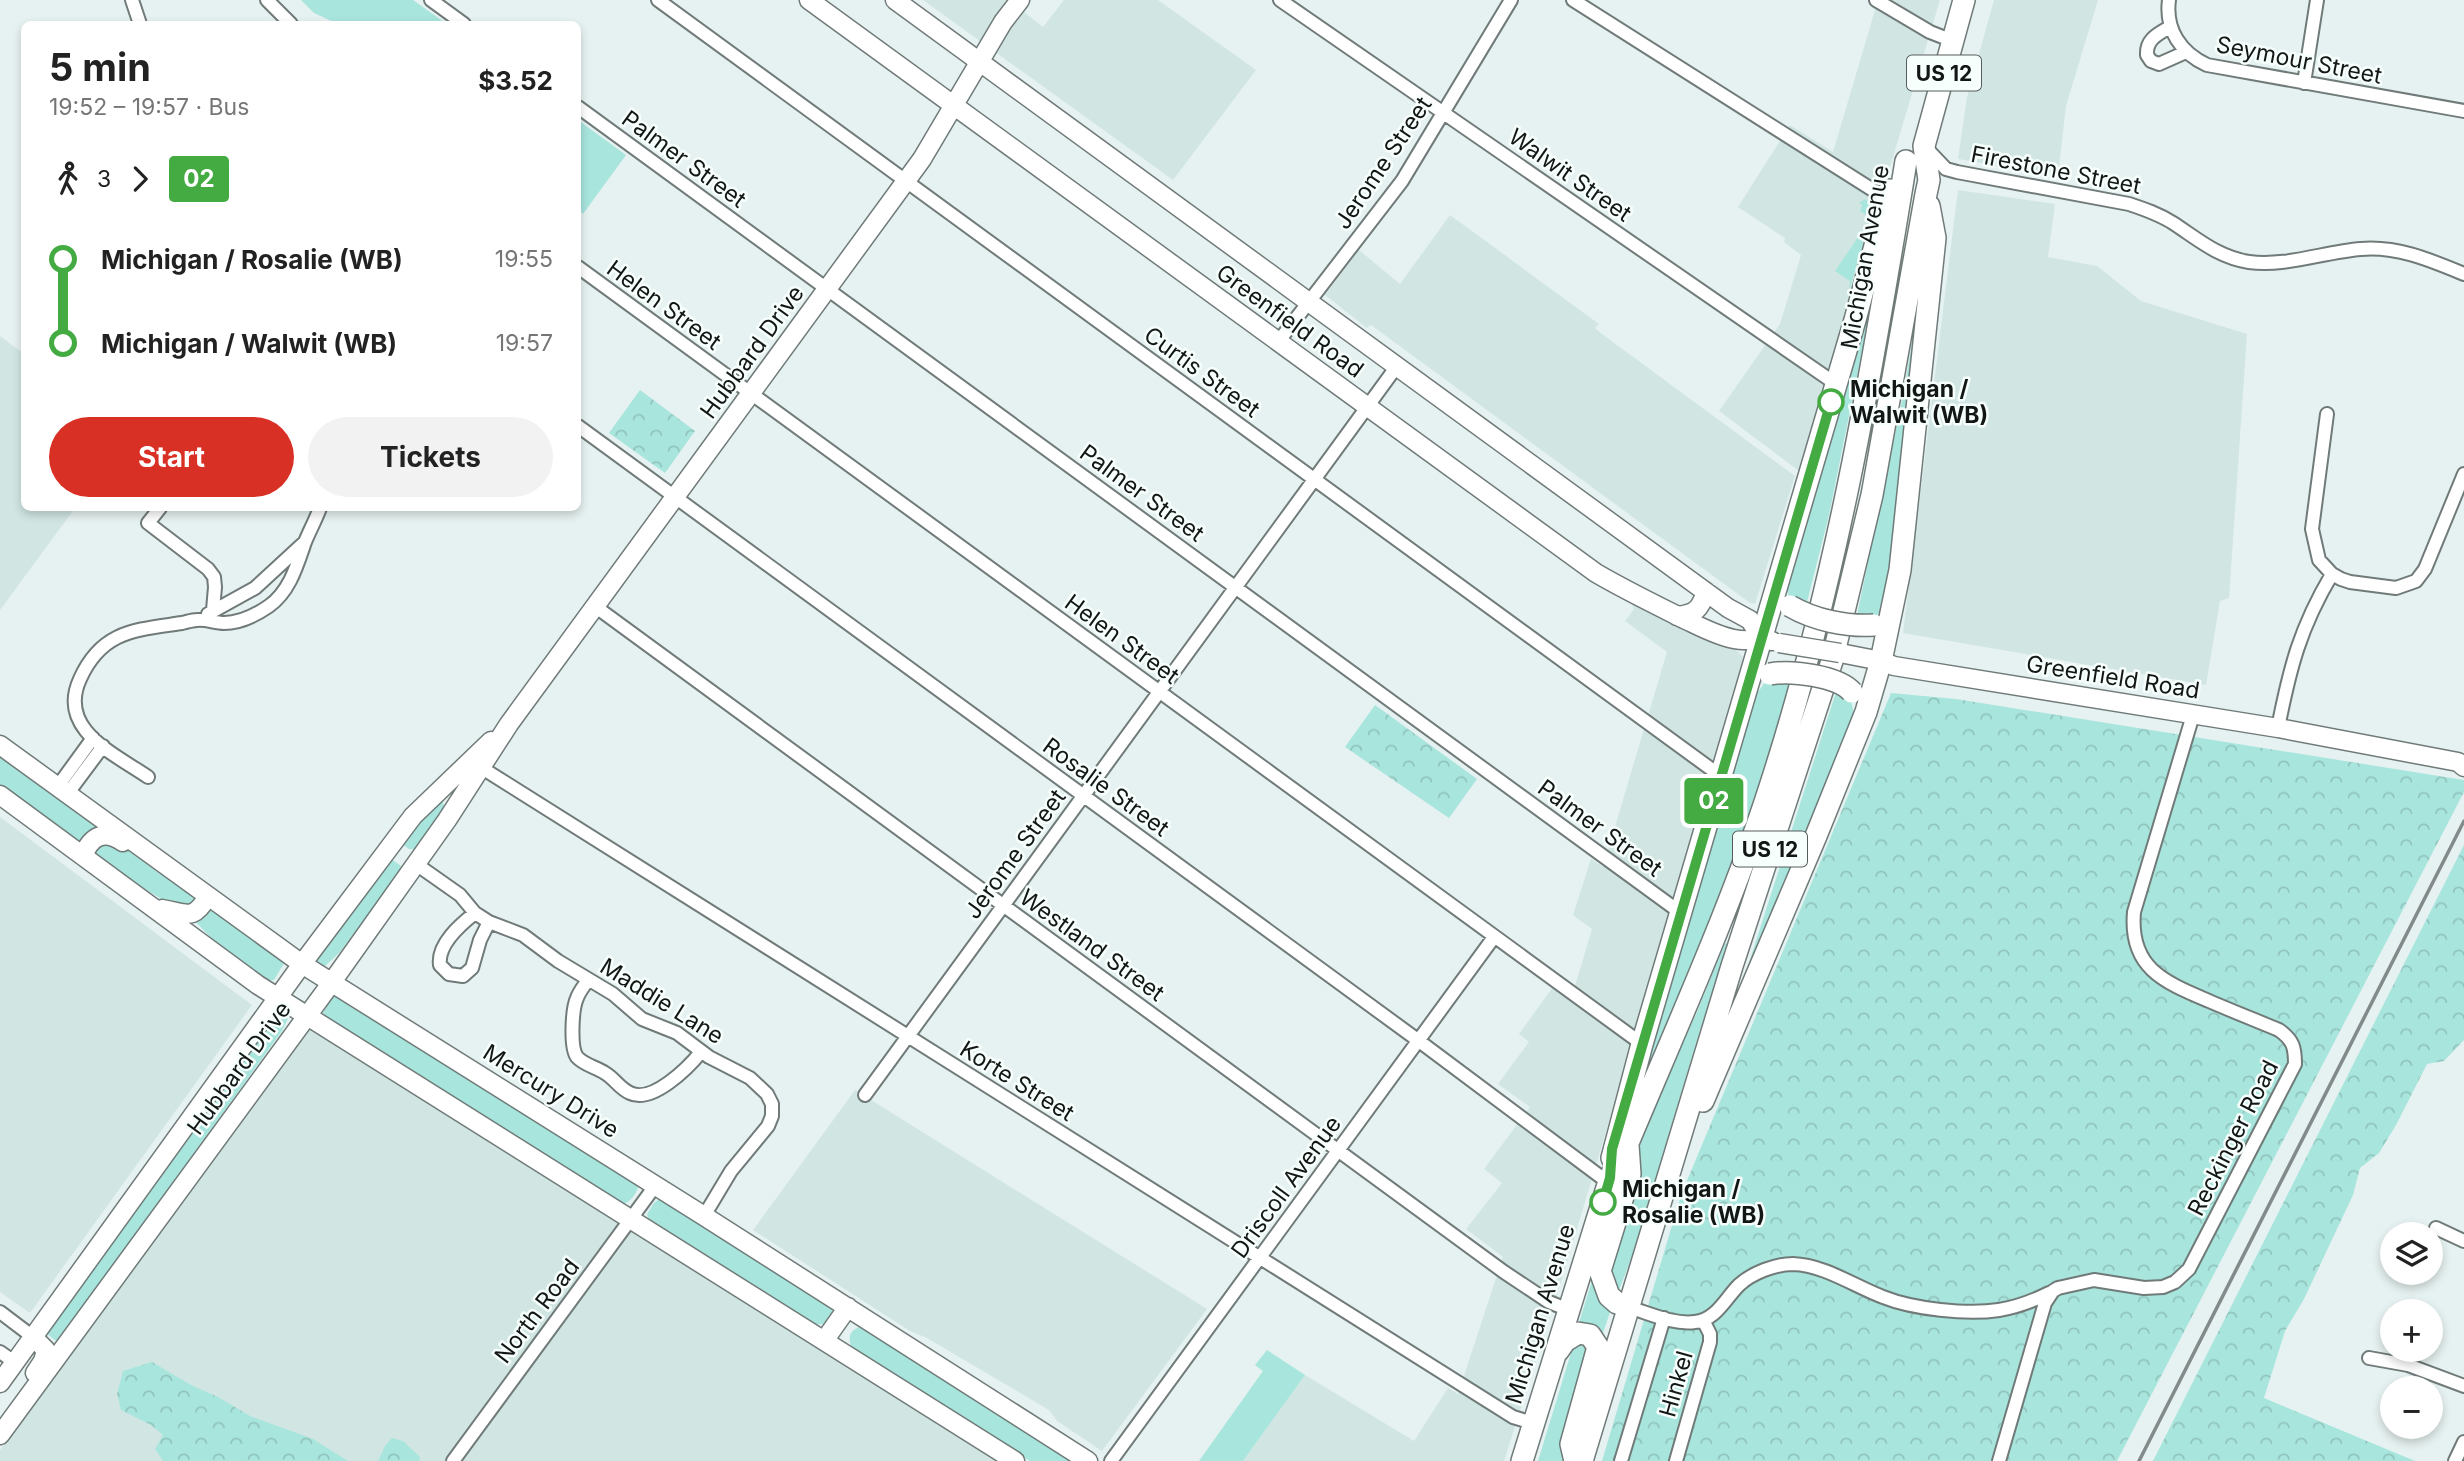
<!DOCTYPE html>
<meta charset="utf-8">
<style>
body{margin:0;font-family:Inter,sans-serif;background:#f2f2f2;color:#222;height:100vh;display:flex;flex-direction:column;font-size:26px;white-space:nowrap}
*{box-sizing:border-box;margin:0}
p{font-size:23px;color:#767676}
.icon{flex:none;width:38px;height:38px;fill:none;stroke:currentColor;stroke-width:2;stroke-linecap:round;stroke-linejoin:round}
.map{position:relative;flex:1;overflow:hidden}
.drawer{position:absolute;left:21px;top:21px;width:560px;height:490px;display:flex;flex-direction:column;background:#fff;border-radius:10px;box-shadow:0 4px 10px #0003}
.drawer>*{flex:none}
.badge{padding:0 14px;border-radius:5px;font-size:24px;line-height:46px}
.tools{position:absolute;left:2380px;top:1222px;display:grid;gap:14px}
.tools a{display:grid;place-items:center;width:63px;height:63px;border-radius:50%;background:#fff;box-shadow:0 4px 10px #0003;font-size:35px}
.map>.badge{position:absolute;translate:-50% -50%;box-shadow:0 0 0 4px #fff}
.legs{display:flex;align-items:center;gap:10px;height:77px;padding:0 28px;font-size:23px}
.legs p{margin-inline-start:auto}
.summary{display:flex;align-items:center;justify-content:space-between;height:119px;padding:0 28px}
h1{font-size:38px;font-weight:700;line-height:52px}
.action{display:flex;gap:14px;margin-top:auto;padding:14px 28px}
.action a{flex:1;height:80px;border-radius:42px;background:#d93025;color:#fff;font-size:28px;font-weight:700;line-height:80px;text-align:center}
.action a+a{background:#f2f2f2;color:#222}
ul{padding:0 28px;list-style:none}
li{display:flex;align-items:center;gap:24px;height:84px;font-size:26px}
li i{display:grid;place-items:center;width:10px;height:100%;margin:0 9px;background:currentColor}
li i::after{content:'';width:18px;height:18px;margin:-9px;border:5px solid;border-radius:50%;background:#fff}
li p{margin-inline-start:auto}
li:first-child i{background:linear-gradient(#0000 50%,currentColor 0)}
li:last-child i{background:linear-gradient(currentColor 50%,#0000 0)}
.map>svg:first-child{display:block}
.built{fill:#d1e6e3}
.grass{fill:#a8e5dd}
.forest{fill:url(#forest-crowns)}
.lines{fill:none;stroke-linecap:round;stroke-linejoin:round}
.street-casing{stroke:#707b79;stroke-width:16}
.secondary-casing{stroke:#707b79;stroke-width:21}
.primary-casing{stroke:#707b79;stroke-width:24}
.street{stroke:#fff;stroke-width:12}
.secondary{stroke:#fff;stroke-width:18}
.primary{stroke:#fff;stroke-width:21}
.rail{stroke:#838b8a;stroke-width:3.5}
.secondary-bridge-casing{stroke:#707b79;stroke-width:21;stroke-linecap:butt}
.primary-bridge-casing{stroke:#707b79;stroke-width:24;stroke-linecap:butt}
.secondary-bridge{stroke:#fff;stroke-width:18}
.primary-bridge{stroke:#fff;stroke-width:21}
.line-1-casing{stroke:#fff;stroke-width:16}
.line-1{stroke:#44aa42;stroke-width:10}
.stop-1-dot{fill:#fff;stroke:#44aa42;stroke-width:3.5}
.labels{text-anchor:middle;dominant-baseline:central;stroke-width:5;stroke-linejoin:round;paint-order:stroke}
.shield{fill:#f7fffd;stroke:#575c5b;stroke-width:2}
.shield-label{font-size:21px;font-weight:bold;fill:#121615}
.street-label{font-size:23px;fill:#121615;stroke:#f7fffd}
.stop-label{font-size:23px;font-weight:bold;fill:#121615;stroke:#f7fffd;text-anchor:start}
</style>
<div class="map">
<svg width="2464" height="1461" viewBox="0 0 2464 1461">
<defs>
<pattern id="forest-crowns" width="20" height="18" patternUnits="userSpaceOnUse" patternTransform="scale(1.75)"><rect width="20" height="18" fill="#a8e5dd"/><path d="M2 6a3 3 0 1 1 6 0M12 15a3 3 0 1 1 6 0" fill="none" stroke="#90c4bd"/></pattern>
</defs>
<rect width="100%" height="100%" fill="#e6f2f1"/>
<path class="built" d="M923,0h109l-8,12 19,15 21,-27h94l98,70 -83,110z
M1878,0h62l-141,471 -80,-60 61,-87 21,-69 -17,-13 1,-4 -47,-31 52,-82 43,27z
M1994,0h104l-32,106 -8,70 -100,-17 9,-62z
M1958,190l97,14 -7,53 49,9 44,35 106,33 -18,264 -9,3 -14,84 -303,-52z
M1450,215l149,109 -4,4 7,6 193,142 -40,128 -5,-1 -379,-278 -4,3 -42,-33 34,-45 41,34z
M0,336l24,18v154h51l-75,102z
M1631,602l103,46 9,9 -15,67 -169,565 -55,172h-261l62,-86 109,66 34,-53 10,6 45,-137 -37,-28 36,-46 -18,-14 46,-62 -32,-23 31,-42 -10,-8 42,-58 14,10 17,-57 -19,-14 18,-56 12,8 64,-215 -42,-31 9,-12z
M0,817l252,188 -222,308 -30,-21z
M307,1026l562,351 132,84h-1001v-11z
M855,1090l352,219 -105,142 -45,-30 -8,-11 -122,-72 -17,-7 -157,-101z"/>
<path class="grass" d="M301,0h112l34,24h-109l-24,-11z
M578,120l48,35 -43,59 -5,-6z
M1865,199l10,6 -26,86 1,-10 -15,-10 36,-53 -11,-7 2,-6 -3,-2z
M1869,299l-2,27 -38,189 -24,95 -16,-13 -4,-14z
M1918,306l-25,253 -9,51 -13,9 -15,1 47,-224z
M1792,678l-29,97 -34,99 -92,223 118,-401 11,-15z
M1836,692l15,8 3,14 -2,9 -116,280z
M0,757l21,15 29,14 53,41 -22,17 -2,-1 -79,-58z
M442,800l3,9 -28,40h-8l-7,-5v-7z
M114,840l43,32 40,22 1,6 -3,5 -20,2 -42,-25 -41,-31 3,-10z
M390,858l11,8 -1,6 -61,81 -14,13h-4l-5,-6 8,-16z
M206,904l80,56 -12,20h-9l-51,-39 -20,-21z
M1725,943l5,2 -30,85 -68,226 -14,37 -10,-16 32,-139 57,-126z
M337,994l302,190c-2,9 -9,20 -18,20l-294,-186 -4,-5 8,-14z
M282,1008l8,6 -8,17 -223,309 -3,1 -10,-8 223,-312z
M662,1197l170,110v11l-8,6 -11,1 -164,-104 -2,-7 7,-11z
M1593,1277l18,32 -9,27 -13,-11 -10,-2z
M865,1325l218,136h-53l-177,-112c-8,-13 -1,-21 12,-24z
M1574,1343l16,1 -27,117h-25z
M1267,1350l38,25 -62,86h-44l64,-90 -8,-6z"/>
<path class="forest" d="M640,390l55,41 -30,42 -56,-40z
M1891,693l65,6 508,81v12l-347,669h-515l79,-266z
M1375,705l102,74 -28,39 -104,-71z
M2464,845v195l-20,21 -17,3 -31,61 -17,28 -19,15 -7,27 -49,104 -19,32 -21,67 151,63h-262z
M152,1362l39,23 27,12 32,19 63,23 35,22h-185l-8,-12 8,-14 -12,-10 -30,-15 -4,-16 6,-23z
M392,1438l11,3 17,16 -1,4h-41l7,-15z"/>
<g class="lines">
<g class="street-casing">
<path id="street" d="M132,0l8,24
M267,0l24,24
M431,0l33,24
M658,0l1064,777
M1280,0l556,384
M1573,0l314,199
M1876,0l54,32 23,9
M2169,0c-4,30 12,53 38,65l257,46
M2170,27c-12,7 -24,12 -23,28l4,6 8,3 27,-12
M2304,83l13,-83
M578,107l1103,806
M1926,148l20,21 11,3 172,32c15,5 30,10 44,19 26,17 45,34 76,39 36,5 75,-10 112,-13 37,-3 69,11 103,25
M578,267l1064,777
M1278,342l124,-161 109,-181
M2327,414l-15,115 7,31 13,14 9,5 9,3 46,6 20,-7 9,-12 39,-95
M578,426l841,615 190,142
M160,508l-12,15 60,46 6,8 1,10 -2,23
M596,607l908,665 45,30 20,8
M208,614l47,-26 50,-46
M2278,728c12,-61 22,-100 54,-154
M482,768l1031,649 20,6
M148,777c-35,-24 -91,-48 -68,-98 22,-49 56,-49 102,-56 5,-1 10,-3 15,-3 9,-1 18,3 27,3 16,0 32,-8 45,-17 21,-15 28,-41 36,-64 5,-12 11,-23 15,-34
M58,786l35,-48
M68,793l35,-47
M416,864l44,31 15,18 14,9 34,13 35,26 55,33 29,25 35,14 32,24 41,21 17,16 5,10v12l-4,10 -37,45 -27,45
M475,913c-14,11 -38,31 -35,52l9,9 14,2 9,-8 8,-28 9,-18
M588,980c-4,6 -9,12 -11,18 -5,11 -7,50 0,59 7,8 19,10 28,16 9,5 15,16 25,20 22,11 58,-25 71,-41
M865,1095l532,-729
M2436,1228l28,13
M1628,1307c21,6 45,18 67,15 21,-2 30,-23 44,-37 13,-12 36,-21 54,-21 31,1 61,22 90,33 30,12 84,18 116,13 18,-3 34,-9 50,-17
M0,1312l33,25
M0,1352l14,10
M2369,1358l39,7 56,21
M453,1461l202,-275
M1111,1461l383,-524
M1621,1461l43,-143
M1676,1461l34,-119v-8l-7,-14
M1999,1461l46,-158 8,-12 5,-3 36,-8 50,8 19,-1 12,-5 14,-13 106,-205c0,-17 -2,-24 -16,-34 -24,-10 -47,-19 -70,-29 -45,-19 -80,-33 -75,-89l59,-197
M2455,1461l9,-19"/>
</g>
<g class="secondary-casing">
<path id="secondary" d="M809,0l787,573c29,17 58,31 88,46 15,7 33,17 50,20 13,3 25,-1 38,2
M895,0l811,592 22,16 22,12 11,18
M1677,616c19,-2 23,-7 29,-24
M1840,653l41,8 13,5 384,62 180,34 6,5
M0,745l302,219 402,252 384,245
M0,795l258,190 757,476
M83,856c8,-20 21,-27 40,-14
M162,909c25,4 31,13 46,-13
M33,1337l13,13 -3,11 -8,12
M824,1341l24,-34
M0,1383l302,-419 111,-148 78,-75
M0,1435l332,-453 115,-162 62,-96 413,-565 81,-137 17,-22"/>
</g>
<g class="primary-casing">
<path id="primary" d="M1703,1101l113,-265 50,-124 15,-51 19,-91 35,-332 -6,-32
M1612,1158l30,-114 213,-724 35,-130
M1628,1307l-11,-4 -8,-7 -9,-25 30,-97 -2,-29
M1558,1351l7,-10 13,-8 12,2 8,12 -27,97 4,17
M1522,1461l88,-283 18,-35c47,-112 97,-223 136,-338 70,-209 107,-427 142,-644
M1582,1461l150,-495 100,-305 40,-166 54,-301 3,-14 -5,-34 40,-146"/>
</g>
<use href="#street" class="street"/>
<use href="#secondary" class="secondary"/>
<use href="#primary" class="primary"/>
<path class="rail" d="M2139,1461l325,-640"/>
<g class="secondary-bridge-casing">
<path id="secondary-bridge" d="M1779,643l61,10"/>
</g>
<g class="primary-bridge-casing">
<path id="primary-bridge" d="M1790,606c24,14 57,21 84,19
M1770,674c21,-4 68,2 82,18"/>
</g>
<use href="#secondary-bridge" class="secondary-bridge"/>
<use href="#primary-bridge" class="primary-bridge"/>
</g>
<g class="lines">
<g class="line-1-casing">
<path id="line-1" d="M1603,1202l7,-24 2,-29 219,-747"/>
</g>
<use href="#line-1" class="line-1"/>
</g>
<g class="stop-1-dot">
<circle cx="1831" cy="402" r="12"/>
<circle cx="1603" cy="1202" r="12"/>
</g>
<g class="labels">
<g class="shield">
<rect x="1907" y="55.5" width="74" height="35" rx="5"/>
<rect x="1733" y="831.5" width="74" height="35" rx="5"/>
</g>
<g class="shield-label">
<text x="1944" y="73">US 12</text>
<text x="1770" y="849">US 12</text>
</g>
<g class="street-label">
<text transform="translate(2299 60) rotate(11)">Seymour Street</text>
<text transform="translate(684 159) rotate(36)">Palmer Street</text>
<text transform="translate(1383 163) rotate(-56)">Jerome Street</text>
<text transform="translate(2056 170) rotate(11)">Firestone Street</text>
<text transform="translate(1570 175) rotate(35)">Walwit Street</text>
<text transform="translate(1865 257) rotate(-80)">Michigan Avenue</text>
<text transform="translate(664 305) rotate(36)">Helen Street</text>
<text transform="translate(1290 321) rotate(36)">Greenfield Road</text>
<text transform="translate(752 352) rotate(-54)">Hubbard Drive</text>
<text transform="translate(1202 372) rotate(36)">Curtis Street</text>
<text transform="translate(1142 493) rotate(36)">Palmer Street</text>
<text transform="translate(1122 639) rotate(36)">Helen Street</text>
<text transform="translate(2113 677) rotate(9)">Greenfield Road</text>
<text transform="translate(1106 787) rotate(36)">Rosalie Street</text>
<text transform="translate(1600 828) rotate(36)">Palmer Street</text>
<text transform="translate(1015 854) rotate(-54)">Jerome Street</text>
<text transform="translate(1092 945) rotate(36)">Westland Street</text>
<text transform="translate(662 1001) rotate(32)">Maddie Lane</text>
<text transform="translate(239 1068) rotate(-54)">Hubbard Drive</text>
<text transform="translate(1017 1081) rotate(32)">Korte Street</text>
<text transform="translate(551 1091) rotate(32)">Mercury Drive</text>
<text transform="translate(2233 1138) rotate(-63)">Reckinger Road</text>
<text transform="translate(1286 1187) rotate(-54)">Driscoll Avenue</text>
<text transform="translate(537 1311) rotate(-53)">North Road</text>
<text transform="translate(1540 1314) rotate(-73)">Michigan Avenue</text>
<text transform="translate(1676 1384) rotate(-74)">Hinkel</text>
</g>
<g class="stop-label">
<text x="1850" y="389">Michigan /<tspan x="1850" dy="26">Walwit (WB)</tspan></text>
<text x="1622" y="1189">Michigan /<tspan x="1622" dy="26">Rosalie (WB)</tspan></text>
</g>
</g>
</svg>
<div class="tools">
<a><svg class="icon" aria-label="layers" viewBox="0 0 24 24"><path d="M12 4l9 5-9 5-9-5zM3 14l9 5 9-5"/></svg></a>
<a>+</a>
<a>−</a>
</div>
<b class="badge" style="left:1714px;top:801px;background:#44aa42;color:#fff">02</b>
<section class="drawer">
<div class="summary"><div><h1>5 min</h1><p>19:52 – 19:57 · Bus</p></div><b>$3.52</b></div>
<div class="legs"><svg class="icon" aria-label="walk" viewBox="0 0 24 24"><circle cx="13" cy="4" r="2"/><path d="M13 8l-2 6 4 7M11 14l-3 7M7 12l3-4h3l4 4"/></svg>3<svg class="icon" aria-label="forward" viewBox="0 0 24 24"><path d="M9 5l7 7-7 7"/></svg><b class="badge" style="background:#44aa42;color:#fff">02</b></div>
<ul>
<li><i style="color:#44aa42"></i><b>Michigan / Rosalie (WB)</b><p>19:55</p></li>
<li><i style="color:#44aa42"></i><b>Michigan / Walwit (WB)</b><p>19:57</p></li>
</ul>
<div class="action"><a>Start</a><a>Tickets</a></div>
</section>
</div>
